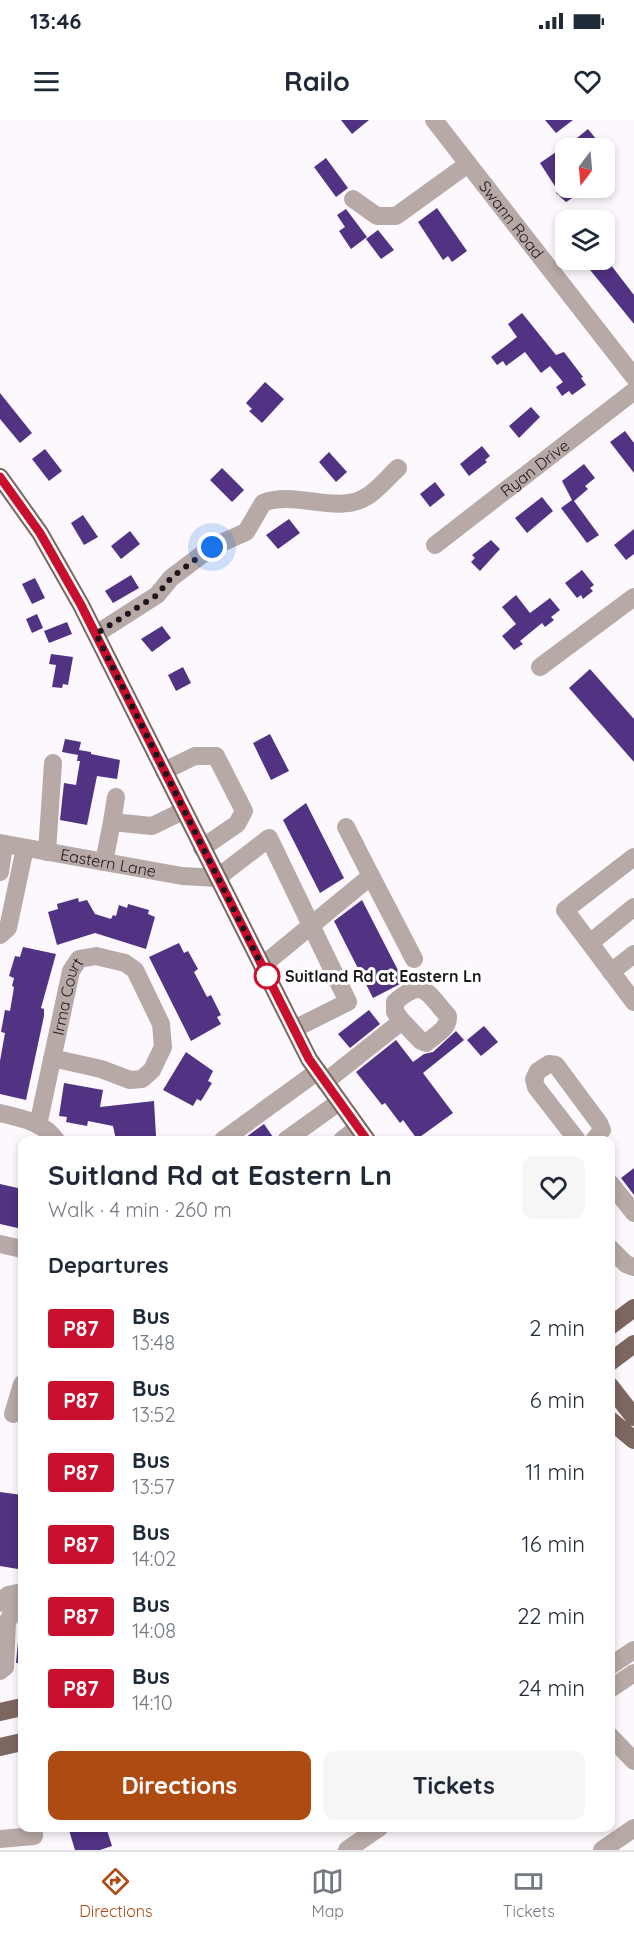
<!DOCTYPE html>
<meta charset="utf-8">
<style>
body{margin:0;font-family:Quicksand,sans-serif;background:#f6f6f7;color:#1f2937;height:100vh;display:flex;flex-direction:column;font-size:22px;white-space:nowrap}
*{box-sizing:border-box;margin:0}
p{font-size:20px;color:#747a83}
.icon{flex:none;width:33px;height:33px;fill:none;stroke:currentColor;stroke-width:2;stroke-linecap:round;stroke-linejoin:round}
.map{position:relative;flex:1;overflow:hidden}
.sheet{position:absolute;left:18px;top:1016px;width:597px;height:696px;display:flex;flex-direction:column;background:#fff;border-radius:12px;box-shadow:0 3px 9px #0003}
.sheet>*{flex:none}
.badge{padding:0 12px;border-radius:4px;font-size:21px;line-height:39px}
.needle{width:39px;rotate:196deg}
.controls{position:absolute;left:555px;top:18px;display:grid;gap:12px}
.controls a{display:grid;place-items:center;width:60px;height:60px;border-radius:12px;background:#fff;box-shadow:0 3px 9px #0003;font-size:30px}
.you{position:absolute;width:30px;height:30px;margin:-15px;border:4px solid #fff;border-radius:50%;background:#1a73e8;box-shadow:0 0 0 9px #1a73e833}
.map>.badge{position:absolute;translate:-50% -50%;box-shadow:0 0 0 3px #fff}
h2{padding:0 30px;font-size:22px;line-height:54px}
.round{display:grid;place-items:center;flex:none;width:63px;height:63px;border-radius:12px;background:#f6f6f7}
.overview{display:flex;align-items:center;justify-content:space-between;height:102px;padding:0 30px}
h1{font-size:28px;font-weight:700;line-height:45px}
.action{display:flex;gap:12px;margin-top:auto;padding:12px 30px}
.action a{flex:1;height:69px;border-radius:12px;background:#ae4b13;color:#fff;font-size:24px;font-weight:700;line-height:69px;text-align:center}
.action a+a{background:#f6f6f7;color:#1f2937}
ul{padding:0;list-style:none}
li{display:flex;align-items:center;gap:18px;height:72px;padding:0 30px}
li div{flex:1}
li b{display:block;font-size:22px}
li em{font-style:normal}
li .badge{min-width:66px;font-weight:700;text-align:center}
.status{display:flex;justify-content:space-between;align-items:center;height:42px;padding:0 30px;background:#fff;direction:ltr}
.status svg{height:16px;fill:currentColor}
header{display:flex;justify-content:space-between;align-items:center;height:78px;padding:0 30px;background:#fff;font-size:27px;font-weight:700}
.menu{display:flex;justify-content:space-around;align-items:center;height:84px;border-top:2px solid #e0e1e3;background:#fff;font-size:16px;color:#747a83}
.menu a{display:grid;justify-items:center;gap:3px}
.menu .current{color:#ae4b13}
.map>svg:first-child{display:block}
.building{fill:#513283}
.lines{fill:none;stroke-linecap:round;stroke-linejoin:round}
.minor{stroke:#b7a9a5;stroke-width:18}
.major{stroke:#7e6660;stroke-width:18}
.line-casing{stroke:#fff;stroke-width:14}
.line{stroke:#c8102e;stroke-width:9}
.walk{stroke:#1d161e;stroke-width:6;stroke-dasharray:0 10.8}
.stop-dot{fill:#fff;stroke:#c8102e;stroke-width:3}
.labels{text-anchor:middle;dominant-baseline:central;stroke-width:6;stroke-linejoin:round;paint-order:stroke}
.street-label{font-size:16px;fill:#1d161e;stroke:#fff}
.stop-label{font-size:16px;font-weight:bold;fill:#1d161e;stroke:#fff;text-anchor:start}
</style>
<div class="status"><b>13:46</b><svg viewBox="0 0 49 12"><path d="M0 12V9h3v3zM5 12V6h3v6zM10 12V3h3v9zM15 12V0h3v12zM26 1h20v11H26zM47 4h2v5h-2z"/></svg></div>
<header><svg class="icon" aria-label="menu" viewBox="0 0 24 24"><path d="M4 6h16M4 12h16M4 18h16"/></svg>Railo<svg class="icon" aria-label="heart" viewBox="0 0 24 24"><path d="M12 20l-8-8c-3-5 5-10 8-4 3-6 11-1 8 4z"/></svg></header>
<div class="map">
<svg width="634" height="1730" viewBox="0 0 634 1730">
<rect width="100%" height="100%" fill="#fcf8fd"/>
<path class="building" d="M341,0h28l-17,14z
M545,0h28l-17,13z
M588,9l9,11 -12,8 -8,-10z
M556,32l10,14v22h22l-22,14 -10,-9 2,-2 -18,-28z
M326,38l22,30 -12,9 -22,-30z
M437,88l30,43 -15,11 -4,-6 -5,4 -25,-38z
M346,89l21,28 -16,12 -12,-18 6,-4 -8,-12z
M378,110l16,20 -13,9 -15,-20z
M582,140h25l27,35v29z
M522,193l34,42 8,-3 19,25 -2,1 5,7 -14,10 -3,-4 -7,5 -6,-9 7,-5 -13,-16 -9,7 -16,-21 -19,14 -3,-5 -6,4 -6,-8 26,-20 -9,-13z
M265,262l19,17 -22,24 -13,-12 3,-2 -6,-6z
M0,273l32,40 -12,10 -20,-24z
M531,287l9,10 -21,21 -10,-12z
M625,311l9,12v30l-24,-31z
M482,326l8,10 -5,4 2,2 -18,14 -9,-12z
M45,329l17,22 -13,10 -17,-22z
M329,332l18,20 -11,10 -17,-20z
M584,344l11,14 -10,8 3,3 -14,12 25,34 -12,8 -26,-35 11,-8 -10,-19z
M222,348l22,22 -12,12 -22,-22z
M435,362l10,13 -15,12 -10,-13z
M542,377l11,14 -26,22 -12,-15z
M83,395l15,22 -14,8 -13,-22z
M289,399l11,14 -22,16 -12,-14z
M634,409v25l-8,6 -12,-15z
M130,411l10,13 -19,15 -10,-13z
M491,420l9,9 -20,22 -9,-9 4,-4 -3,-3z
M582,450l12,15 -4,3 3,3 -10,8 -2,-4 -4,3 -12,-15z
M131,455l8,13 -26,15 -8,-12z
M35,458l10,20 -13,6 -10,-20z
M516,475l14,18 20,-15 10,12 -9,7 3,3 -9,7 -3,-4 -22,18 3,3 -9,6 -12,-14 14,-12 -14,-17z
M37,494l6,14 -11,5 -6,-14z
M67,502l5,12 -23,9 -5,-12z
M162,506l9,12 -19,14 -11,-13z
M51,534l22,3 -5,28 -5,-1 -1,4 -10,-1 4,-22 -7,-1z
M183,547l8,16 -15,8 -8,-16z
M590,549l44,50v43l-65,-74z
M270,614l19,37 -18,9 -18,-37z
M65,619l16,3 -2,8 12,2v2l29,6 -3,19 -20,-3 -10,49 -27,-5 4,-37 12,2 4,-24h-3l1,-6 -16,-3z
M306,683l38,75 -24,15 -37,-73z
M78,778l1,4 8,-2 8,14 16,5 2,-4 3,1 3,-11 8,3 1,-4 21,6 -1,4 7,3 -9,32 -51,-16 -38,12 -9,-33 10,-3 -1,-5z
M362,780l42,82 -31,16 -39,-77z
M179,823l5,10 4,-2 10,18 -4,3 13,25 4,-2 10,20 -4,2 4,7 -30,17 -42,-84z
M23,827l33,7 -15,54 3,1v7l-18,84 -26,-6v-33l5,-28 -4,-1 4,-22 5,1 4,-24 -2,-1 2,-8 -5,-2 6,-20 5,1z
M369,890l11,14 -30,24 -12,-14z
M484,906l14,16 -17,14 -14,-16z
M456,911l8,9 -41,33 30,40 -36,26 -14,-19 -3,3 -15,-20 -3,2 -26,-33 40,-32 17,22 11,-8 9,-2z
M186,932l27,19 -5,10 4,2 -11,18 -4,-2 -4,7 -30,-16z
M64,963l39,7 -3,17 54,-6 2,35 -8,1v3h-32l-3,-14 -25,-5 -1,5 -21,-4 1,-5 -8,-1z
M264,1004l11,16h-33z
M634,1048v27l-13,-17z
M0,1064l22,5v40l-22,-5z
M0,1372l22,3v63h-2l-2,11 -18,-3z
M20,1501h2v42h-6z
M68,1707h38l6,19 -12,4h-25z"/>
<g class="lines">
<g class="minor">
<path id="s1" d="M434,0l200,257"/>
<path d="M353,79l24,17h19l72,-52"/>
<path id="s2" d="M435,425l199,-154"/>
<path d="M96,514l61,-39 14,-17 41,-31 34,-15 17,-29c32,-13 73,12 103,-6 12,-7 22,-20 32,-29"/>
<path d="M540,547l94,-70"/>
<path d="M164,651l31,-15h21l28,55 -7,13 -35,24"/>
<path d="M112,702l4,-25"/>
<path d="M346,707l25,49"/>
<path id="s3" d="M0,723l182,33 35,2 52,-40 79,164 -54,27"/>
<path d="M47,732l6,-89"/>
<path d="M634,737l-69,53 69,92"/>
<path d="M104,742l8,-40 40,4 31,-15"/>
<path d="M0,752l4,-28"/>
<path d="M0,815l8,-7 17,-80"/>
<path d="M590,823l44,-36"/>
<path d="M262,846l109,-90 43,83"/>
<path d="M611,852l23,-18"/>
<path d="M325,962l77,-61 -7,-9v-10c30,-25 31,-10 53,14 1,13 -13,19 -22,27l-5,-2 -19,-20"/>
<path d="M0,993c20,5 44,9 56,27"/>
<path id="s4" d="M38,1005l33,-154 8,-12 17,-3 29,7 10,7 26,54 2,23 -11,23 -10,9 -12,1 -29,-11 -49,-11"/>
<path d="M223,1020l95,-69"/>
<path d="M286,1020l53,-38"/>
<path d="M342,1020l16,-12"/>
<path d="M577,1020l-41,-53 -2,-8 4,-8 11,-7 7,1 43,58 3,7 -8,10"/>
<path d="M610,1063l24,30"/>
<path d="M0,1124l22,5"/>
<path d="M610,1128l16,16 8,3"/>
<path d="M13,1294l9,-30"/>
<path d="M0,1483l8,-8 14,-3"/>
<path d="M610,1546l24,-16"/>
<path d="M0,1551l5,-4 2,-45 7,-12 8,-2"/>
<path d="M610,1569l24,-16"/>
<path d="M610,1616l24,25"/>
<path d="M0,1719l34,-3v-9"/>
<path d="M347,1730l33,-23"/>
<path d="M602,1730l32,-22"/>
</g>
<path class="major" d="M0,357l40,56 41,72 228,454 58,81
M610,1206l24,-18
M610,1242l24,-18
M610,1266l24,31
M610,1300l24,20
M0,1592l22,-5
M0,1627l22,-5"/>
</g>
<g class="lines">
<g class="line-casing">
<path id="line" d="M0,357l40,56 41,72 228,454 58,81"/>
</g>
<use href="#line" class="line"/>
<path class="walk" d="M212,427l-41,31 -14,17 -61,39 171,342"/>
</g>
<circle class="stop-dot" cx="267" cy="856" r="12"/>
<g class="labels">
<g class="street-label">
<text stroke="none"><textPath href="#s1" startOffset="126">Swann Road</textPath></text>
<text stroke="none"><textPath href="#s2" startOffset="126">Ryan Drive</textPath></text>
<text stroke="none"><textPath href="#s3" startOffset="110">Eastern Lane</textPath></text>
<text stroke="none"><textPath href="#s4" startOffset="132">Irma Court</textPath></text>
</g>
<g class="stop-label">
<text x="285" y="856">Suitland Rd at Eastern Ln</text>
</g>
</g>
</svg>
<div class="controls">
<a><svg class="needle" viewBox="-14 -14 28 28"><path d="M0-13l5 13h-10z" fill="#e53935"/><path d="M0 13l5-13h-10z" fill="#747a83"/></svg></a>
<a><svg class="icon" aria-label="layers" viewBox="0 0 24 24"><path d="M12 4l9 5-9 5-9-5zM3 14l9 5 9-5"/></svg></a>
</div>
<div class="you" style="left:212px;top:427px"></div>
<section class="sheet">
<div class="overview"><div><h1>Suitland Rd at Eastern Ln</h1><p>Walk · 4 min · 260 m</p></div><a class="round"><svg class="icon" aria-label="heart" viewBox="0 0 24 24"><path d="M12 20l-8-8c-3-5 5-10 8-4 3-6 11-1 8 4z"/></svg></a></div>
<h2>Departures</h2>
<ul>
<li><span class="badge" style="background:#c8102e;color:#fff">P87</span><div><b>Bus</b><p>13:48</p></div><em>2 min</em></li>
<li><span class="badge" style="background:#c8102e;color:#fff">P87</span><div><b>Bus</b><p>13:52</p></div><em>6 min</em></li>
<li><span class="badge" style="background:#c8102e;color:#fff">P87</span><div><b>Bus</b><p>13:57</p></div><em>11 min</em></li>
<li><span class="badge" style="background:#c8102e;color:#fff">P87</span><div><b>Bus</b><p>14:02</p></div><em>16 min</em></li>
<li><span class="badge" style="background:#c8102e;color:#fff">P87</span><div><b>Bus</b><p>14:08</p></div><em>22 min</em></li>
<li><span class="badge" style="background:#c8102e;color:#fff">P87</span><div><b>Bus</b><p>14:10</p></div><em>24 min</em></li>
</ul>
<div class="action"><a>Directions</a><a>Tickets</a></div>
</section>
</div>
<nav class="menu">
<a class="current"><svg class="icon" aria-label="directions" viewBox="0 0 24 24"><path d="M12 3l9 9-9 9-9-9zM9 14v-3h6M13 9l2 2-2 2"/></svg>Directions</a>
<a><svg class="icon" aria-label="map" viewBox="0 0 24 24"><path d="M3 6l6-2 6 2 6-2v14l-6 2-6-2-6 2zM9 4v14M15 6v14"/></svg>Map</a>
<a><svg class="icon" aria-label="tickets" viewBox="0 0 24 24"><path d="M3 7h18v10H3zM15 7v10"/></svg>Tickets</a>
</nav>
